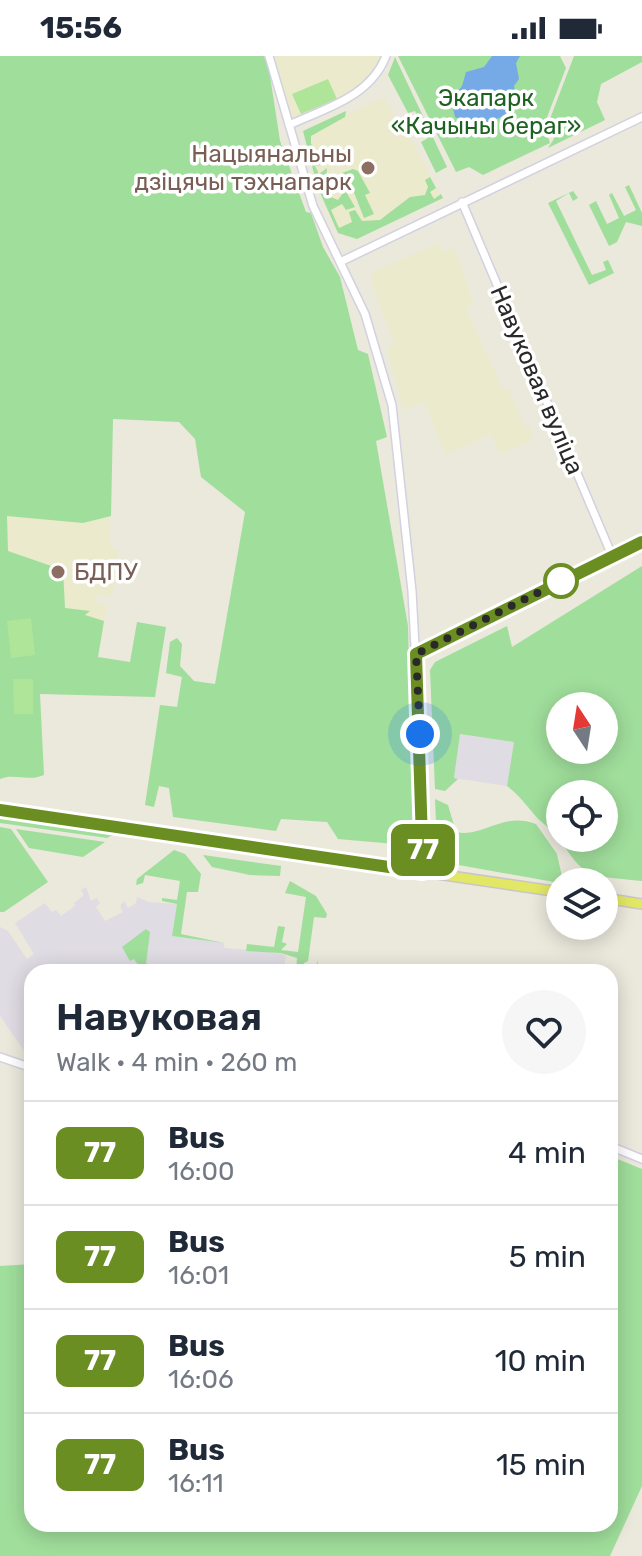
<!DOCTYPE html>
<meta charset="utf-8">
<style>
body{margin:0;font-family:Rubik,sans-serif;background:#f6f6f7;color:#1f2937;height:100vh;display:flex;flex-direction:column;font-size:30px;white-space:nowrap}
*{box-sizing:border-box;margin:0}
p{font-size:26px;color:#747a83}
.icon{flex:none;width:44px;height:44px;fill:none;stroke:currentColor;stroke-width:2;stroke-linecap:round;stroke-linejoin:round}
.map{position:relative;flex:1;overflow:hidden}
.side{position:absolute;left:24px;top:908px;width:594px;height:568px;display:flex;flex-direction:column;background:#fff;border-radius:24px;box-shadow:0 4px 20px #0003}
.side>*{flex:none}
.badge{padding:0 16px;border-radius:12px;font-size:28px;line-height:52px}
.needle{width:52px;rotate:348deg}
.controls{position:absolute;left:546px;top:636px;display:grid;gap:16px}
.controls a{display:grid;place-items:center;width:72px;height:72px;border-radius:50%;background:#fff;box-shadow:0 4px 20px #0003;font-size:40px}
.you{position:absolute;width:40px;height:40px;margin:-20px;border:6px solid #fff;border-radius:50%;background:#1a73e8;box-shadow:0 0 0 12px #1a73e833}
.map>.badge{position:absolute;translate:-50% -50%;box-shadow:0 0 0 4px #fff}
.round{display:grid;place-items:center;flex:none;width:84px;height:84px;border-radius:42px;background:#f6f6f7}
.summary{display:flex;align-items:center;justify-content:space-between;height:136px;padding:0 32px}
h1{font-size:38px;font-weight:600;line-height:60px}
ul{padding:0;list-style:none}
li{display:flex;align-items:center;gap:24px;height:104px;padding:0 32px;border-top:2px solid #e0e1e3}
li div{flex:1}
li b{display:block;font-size:30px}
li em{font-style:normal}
li .badge{min-width:88px;font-weight:700;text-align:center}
.status{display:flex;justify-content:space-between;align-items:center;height:56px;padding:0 40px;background:#fff;direction:ltr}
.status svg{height:22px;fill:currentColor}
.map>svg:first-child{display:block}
.industrial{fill:#e0dce3}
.education{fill:#ebeacc}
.green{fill:#a0de9b;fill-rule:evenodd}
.pitch{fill:#afe598}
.water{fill:#75aae7}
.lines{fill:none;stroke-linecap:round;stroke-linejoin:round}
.minor-casing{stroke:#d3d1e1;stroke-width:10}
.major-casing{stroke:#c7c7c7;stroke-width:12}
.minor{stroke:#fff;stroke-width:7}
.major{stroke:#e3e864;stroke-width:9}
.line-casing{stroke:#fff;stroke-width:18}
.line{stroke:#6b8e23;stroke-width:12}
.walk{stroke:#292929;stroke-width:8;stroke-dasharray:0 14.4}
.education-dot{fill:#8d6e63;stroke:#fff;stroke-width:3}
.stop-dot{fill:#fff;stroke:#6b8e23;stroke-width:4}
.labels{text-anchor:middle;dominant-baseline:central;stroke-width:7;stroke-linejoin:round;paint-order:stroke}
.park-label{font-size:24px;fill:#1e6222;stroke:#fff}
.education-label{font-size:24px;fill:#785e54;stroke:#fff;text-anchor:end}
.street-label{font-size:24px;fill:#292929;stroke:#fff}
</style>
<div class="status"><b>15:56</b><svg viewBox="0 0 49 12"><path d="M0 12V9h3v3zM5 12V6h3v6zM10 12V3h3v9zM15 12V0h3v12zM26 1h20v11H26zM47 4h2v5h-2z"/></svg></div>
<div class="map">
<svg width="642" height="1500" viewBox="0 0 642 1500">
<rect width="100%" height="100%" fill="#ebe8dc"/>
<path class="industrial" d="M460,678l54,8 -7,44 -53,-8z
M86,831l5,14 6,-3 3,5 -4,4 9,14 18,-9 -3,-6 4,-5 4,7 8,-5 1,-6 12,5 28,2 -5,32 52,7v5l57,5 5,3 -3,16h-251v90l-32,-46v-89l8,4 19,28 7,-5 -19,-31 30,-20 7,9 4,-2 5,6 14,-10 -1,-3 10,-8 -3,-5z"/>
<path class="education" d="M269,0h112l-11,25 -81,44z
M385,41l13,29 5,-2 38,72 -86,41 -17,-6 -20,-44 -14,-53z
M439,187l5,11 10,-7 19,54 -7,8 4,9 33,72 5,-2 17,40 5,-1 2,4 1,9 -33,14 -9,-20 -45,21 -22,-53 -21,8 -16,-62 7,-4 -24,-66 3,-6z
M0,396l110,2 -1,91 9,6 -6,46 -15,-3 -1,9 11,3 -9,51 -98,6z"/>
<path class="green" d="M0,0h267l13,85 26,71 5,1 12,34 17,30 18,73 10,4 19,83 -11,4 32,185 5,190c-2,15 -2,23 -18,28l-57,-5 -11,-17 -46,-3 -5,12 -103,-14 -4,-29 -10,-2 -5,21 -9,-2 15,-100 17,2 5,-30 -16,-4 4,-31 7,-4 5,6 -2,22 14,15 21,3 30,-172 -44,-35 -6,-38 -16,-17 -66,-3 -2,97 -28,7 -76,-7 1,35 55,19 2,38 25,3 -5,4 19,6 -6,36 32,5 7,-40 29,5 -11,70 -115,-3 4,81c-16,7 -30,-2 -44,4z
M398,0h162l6,12 -22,57 6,18 -67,32 -14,-8 -13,5z
M574,0h68v6l-41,22 -4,18 8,18 -57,28 6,-9 -6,-15z
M395,1l52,110 -11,6 -15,-31 7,-4 -13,-27 -7,2 -20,-38z
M346,55l-1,6 -34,19v8l5,4 -5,3 4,9 7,-7 4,11 -11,2 4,8 8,-6 -1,13 -9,4 -14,-54z
M353,113l5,2 12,22 -5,2 9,19 -10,4 -11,-28 -11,-11v-6z
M430,121l6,11 -6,4 4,7 7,-5 2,4 -86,41 -19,-6 -20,-45 10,-5 3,14 7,3 7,-10 10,17 -9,3 -4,-6 -11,6 8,18 13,-6 -3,-10 6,-2 7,11 18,-1 30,-23 15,-2 3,-8 -3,-7z
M629,129l13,28v13l-16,-4 -9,20 -8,4 -20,-41 7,-4 11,23 12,-6 -10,-23 3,-2 12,23 12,-6 -11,-23z
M573,135l5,7 -5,3 -4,-8 -13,8 36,74 14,-5 -3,-8 5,-2 6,13 -25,12 -41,-82z
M642,510v315c-59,-6 -59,-3 -89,-54l-4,1c-18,-13 -25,-30 -42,-42l7,-44 -54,-8 -6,44 4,1 -13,12 -10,-2 -5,-119 5,-8 72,-36 5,21zM560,650h44v44h-44zM560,738h44v44h-44z
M435,743l13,6 8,27c28,6 47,-21 80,-8l21,30 5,23 -8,5 -112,-20 -5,-17z
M0,760l116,17 -9,5 -107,-15z
M0,771l11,2 37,53 -44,30h-4z
M16,773l89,13 -22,15 -54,-9z
M174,794l11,4 16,20 -3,18h-11l-6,42 43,9 -52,-7 5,-32 -15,-3v-3l15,2 3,-19 -35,-6 -2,8 -7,2 1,-6z
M203,799l78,11 -1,10 -30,-1 -38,-8z
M290,825l26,15 11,18 -1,4 -12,-1 -6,44 -4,2v7l10,1 4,-11 -1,12h-21l1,-14 -16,-5 -35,-2 1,-7 27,3 4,-21 7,1 -3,15 5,2 -6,6 17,2 8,-55 -21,-4z
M146,873l4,3 -4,32 -5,5 -7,-10 -4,2 -8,-14z
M610,1100l32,13v317l-32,70h-610v-290l32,-2v116l-6,3 6,1v140h578z"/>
<path class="pitch" d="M328,23l9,20 -36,15 -9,-20z
M31,562l4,37 -24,3 -4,-37z
M13,623h20v35h-19z"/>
<path class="water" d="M492,0h28l-4,7 3,16 -5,7 4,19c-19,16 -40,25 -63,12l-4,-17 11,-14 4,-14 18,-5z"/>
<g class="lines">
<g class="minor-casing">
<path id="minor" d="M269,0l44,150 52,108 27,91 20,186 11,202v79
M289,69c37,-17 81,-28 97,-69
M462,146l151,356
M340,206l302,-145
M416,598l226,-112
M0,1001l32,11
M610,1090l32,13"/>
</g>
<g class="major-casing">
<path id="major" d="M0,754l560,82
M604,842l38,6"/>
</g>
<use href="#minor" class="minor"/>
<use href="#major" class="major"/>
</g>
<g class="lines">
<g class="line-casing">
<path id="line" d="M0,754l423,62 -7,-218 226,-112"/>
</g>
<use href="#line" class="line"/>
<path class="walk" d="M420,678l-4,-80 145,-73"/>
</g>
<g class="education-dot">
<circle cx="368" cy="112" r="8"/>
<circle cx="58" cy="516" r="8"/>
</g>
<circle class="stop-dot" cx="561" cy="525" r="16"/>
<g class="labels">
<g class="park-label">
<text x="486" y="42">Экапарк<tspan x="486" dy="28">«Качыны бераг»</tspan></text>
</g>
<g class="education-label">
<text x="352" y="98">Нацыянальны<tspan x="352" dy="28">дзіцячы тэхнапарк</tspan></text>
<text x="74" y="516" text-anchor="start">БДПУ</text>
</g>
<g class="street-label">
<text transform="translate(537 324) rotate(67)">Навуковая вуліца</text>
</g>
</g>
</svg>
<div class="controls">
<a><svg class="needle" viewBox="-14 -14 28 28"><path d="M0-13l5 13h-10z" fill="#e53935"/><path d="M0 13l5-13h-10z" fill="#747a83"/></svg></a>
<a><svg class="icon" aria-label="locate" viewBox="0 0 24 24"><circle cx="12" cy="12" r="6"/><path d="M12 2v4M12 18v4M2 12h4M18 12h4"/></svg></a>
<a><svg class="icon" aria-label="layers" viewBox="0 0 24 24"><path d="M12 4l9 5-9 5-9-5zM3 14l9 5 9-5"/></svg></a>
</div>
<div class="you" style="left:420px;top:678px"></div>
<b class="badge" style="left:423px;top:794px;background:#6b8e23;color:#fff">77</b>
<section class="side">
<div class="summary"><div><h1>Навуковая</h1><p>Walk · 4 min · 260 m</p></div><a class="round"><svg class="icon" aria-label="heart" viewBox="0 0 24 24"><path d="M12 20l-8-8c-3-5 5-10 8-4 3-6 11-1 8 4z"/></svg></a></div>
<ul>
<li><span class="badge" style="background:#6b8e23;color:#fff">77</span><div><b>Bus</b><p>16:00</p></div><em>4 min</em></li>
<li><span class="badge" style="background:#6b8e23;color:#fff">77</span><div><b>Bus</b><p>16:01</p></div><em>5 min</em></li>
<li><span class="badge" style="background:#6b8e23;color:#fff">77</span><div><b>Bus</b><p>16:06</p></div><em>10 min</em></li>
<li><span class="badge" style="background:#6b8e23;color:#fff">77</span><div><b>Bus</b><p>16:11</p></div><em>15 min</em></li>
</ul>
</section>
</div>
